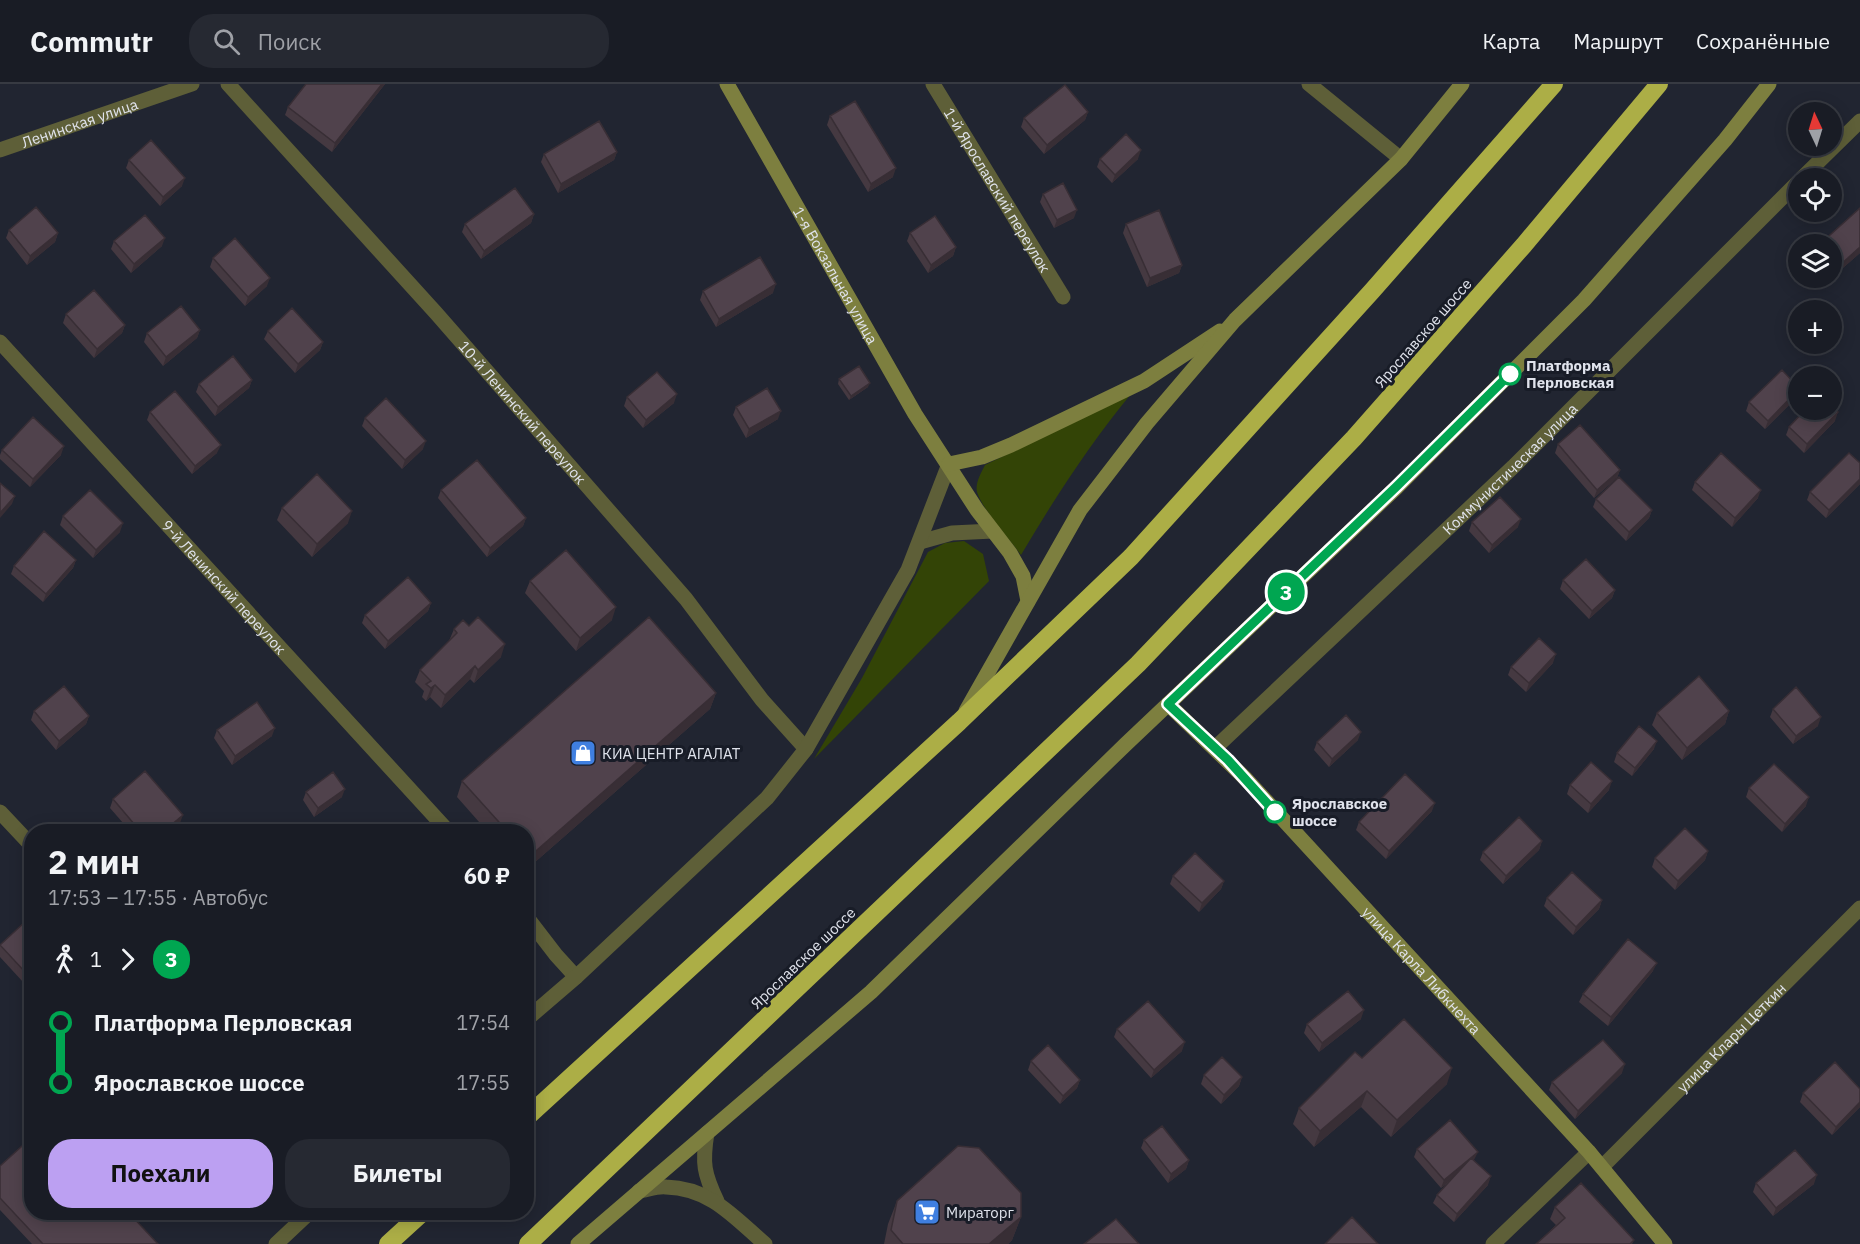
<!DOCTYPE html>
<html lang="ru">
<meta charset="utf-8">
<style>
body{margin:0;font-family:"IBM Plex Sans",sans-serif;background:#262932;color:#f1f3f6;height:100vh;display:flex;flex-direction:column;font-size:22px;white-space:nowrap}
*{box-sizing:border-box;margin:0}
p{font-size:20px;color:#9fa1a7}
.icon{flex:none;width:33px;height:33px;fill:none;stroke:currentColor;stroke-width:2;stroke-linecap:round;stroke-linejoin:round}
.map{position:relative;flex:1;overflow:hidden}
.details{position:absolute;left:24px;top:740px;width:510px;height:396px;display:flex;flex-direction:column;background:#191c25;border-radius:24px;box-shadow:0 3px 15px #0003,0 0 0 2px #373a42}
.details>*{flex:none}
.badge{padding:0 12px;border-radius:20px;font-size:21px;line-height:39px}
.needle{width:39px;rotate:356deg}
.controls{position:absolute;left:1788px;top:18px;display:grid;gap:12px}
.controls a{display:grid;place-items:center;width:54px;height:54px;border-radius:50%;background:#191c25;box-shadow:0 3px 15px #0003,0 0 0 2px #373a42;font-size:30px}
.map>.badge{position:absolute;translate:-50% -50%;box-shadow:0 0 0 3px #fff}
.legs{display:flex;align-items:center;gap:9px;height:66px;padding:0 24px;font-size:20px}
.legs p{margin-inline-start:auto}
.headline{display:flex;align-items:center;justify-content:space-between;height:102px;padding:0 24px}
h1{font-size:33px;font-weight:800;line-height:45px}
.primary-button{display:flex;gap:12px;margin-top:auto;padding:12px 24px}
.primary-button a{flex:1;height:69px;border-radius:24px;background:#bca0f2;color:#111;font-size:24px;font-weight:800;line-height:69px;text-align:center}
.primary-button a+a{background:#262932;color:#f1f3f6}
ul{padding:0 24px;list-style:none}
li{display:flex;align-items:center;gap:21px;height:60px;font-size:22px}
li i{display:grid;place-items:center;width:9px;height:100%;margin:0 8px;background:currentColor}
li i::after{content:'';width:15px;height:15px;margin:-8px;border:4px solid;border-radius:50%;background:#191c25}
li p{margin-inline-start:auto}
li:first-child i{background:linear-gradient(#0000 50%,currentColor 0)}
li:last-child i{background:linear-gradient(currentColor 50%,#0000 0)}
header{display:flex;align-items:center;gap:36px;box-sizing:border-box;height:84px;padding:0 30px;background:#191c25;border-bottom:2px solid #373a42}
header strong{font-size:28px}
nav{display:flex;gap:33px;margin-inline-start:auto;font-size:21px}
.search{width:420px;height:54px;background:#262932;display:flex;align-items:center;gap:15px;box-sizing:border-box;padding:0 21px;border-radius:24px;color:#9fa1a7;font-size:22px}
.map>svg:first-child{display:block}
.green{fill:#334406}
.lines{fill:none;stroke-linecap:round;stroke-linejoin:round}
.street{stroke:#5e5f38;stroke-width:15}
.secondary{stroke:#7d7f3f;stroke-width:15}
.highway{stroke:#acae46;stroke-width:18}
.wall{fill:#453941}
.shaded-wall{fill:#382e35}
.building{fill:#50424c;stroke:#382e35;stroke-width:1.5}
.line-1-casing{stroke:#fff;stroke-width:14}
.line-1{stroke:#00a651;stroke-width:9}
.stop-1-dot{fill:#fff;stroke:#00a651;stroke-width:3}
.labels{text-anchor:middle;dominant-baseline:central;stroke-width:6;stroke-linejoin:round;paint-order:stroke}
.street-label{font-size:15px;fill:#e0e3ec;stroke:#181c27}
.stop-label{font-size:15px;font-weight:bold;fill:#e0e3ec;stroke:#181c27;text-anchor:start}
.poi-label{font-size:15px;fill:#e0e3ec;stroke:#181c27;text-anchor:start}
</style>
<header>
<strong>Commutr</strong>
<div class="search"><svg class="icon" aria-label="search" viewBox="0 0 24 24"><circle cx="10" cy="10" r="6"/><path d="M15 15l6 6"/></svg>Поиск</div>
<nav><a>Карта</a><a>Маршрут</a><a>Сохранённые</a></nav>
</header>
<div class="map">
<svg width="1860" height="1160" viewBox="0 0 1860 1160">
<rect width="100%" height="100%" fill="#212531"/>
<path class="green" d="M1131,310c-41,50 -77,105 -110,161 -11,-15 -39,-46 -44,-63 -2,-9 4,-19 8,-27z
M964,457l19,13 6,27 -175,178 48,-81 66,-126 17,-9z"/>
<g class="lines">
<g class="street">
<path id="s1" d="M228,0l208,229 250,286 76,101 44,49"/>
<path id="s2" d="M933,0l130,213"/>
<path d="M1309,0l92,75"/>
<path id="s3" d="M0,66l192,-66"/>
<path d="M1802,94l58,-57"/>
<path id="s4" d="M0,258l448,489"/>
<path d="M920,458l32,-9 41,-2"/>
<path id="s5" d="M1215,664l298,-281 285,-285"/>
<path d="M0,728l32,34"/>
<path d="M526,832l30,39 20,22"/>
<path d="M526,936l50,-43 191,-179 39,-49 102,-179 41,-106"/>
<path d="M707,1049c-5,30 -3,41 10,68"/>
<path id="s6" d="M1602,1083l258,-259"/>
<path d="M639,1107c8,-1 18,-5 27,-4 44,1 68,30 99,57"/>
<path d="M276,1160l34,-32"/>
<path d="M1493,1160l96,-92"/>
</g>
<g class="secondary">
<path id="s7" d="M727,0l188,330 62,96 33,43 13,23 5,25"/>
<path d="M949,380l33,-7 29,-12 133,-64 76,-50"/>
<path id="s8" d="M1168,620l78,75 343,373 76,92"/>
<path d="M966,627l114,-201 67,-87 88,-103 166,-161 61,-75"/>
<path d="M578,1160l293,-252 255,-248 271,-257 187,-187 141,-160 44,-56"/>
</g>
<path class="highway" d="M526,1034l433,-396 172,-165 241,-266 182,-207
M388,1160l35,-32
M528,1160l610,-580 216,-226 170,-193 135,-161"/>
</g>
<path class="wall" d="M306,0h79l-53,68 -47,-37 3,-8z
M1088,28l-3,8 -41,34 -23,-27 3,-9z
M830,32l63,61 -25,15 -41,-67z
M617,68l-3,8 -56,33 -17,-31 3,-8z
M1100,75h38l-26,24 -15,-16z
M129,76l53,26 -22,20 -34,-38z
M1043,110l31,24 -20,10 -14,-26z
M534,130l-3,9 -50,36 -19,-27 3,-8z
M1126,140l56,41 -3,8 -32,14 -24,-54z
M9,146l49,3 -3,9 -28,23 -21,-27z
M910,149l46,14 -3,9 -25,17 -21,-32z
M114,157l48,5 -31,27 -20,-24z
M1832,160l28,9 -24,21 -4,-5z
M213,174l54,28 -22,20 -35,-39z
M703,207l70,2 -57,34 -16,-27z
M66,230l59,11 -3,8 -28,25 -31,-35z
M200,246l-3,8 -34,28 -19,-24 3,-9z
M268,247l55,11 -3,8 -25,23 -31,-34z
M839,295l29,8 -19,13 -11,-16z
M252,296l-3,8 -34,28 -19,-24 3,-8z
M1798,306l-1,7 -32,32 -19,-18 3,-9z
M627,313l47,6 -31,25 -19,-22z
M736,323l42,12 -32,19 -13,-23z
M150,328l67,41 -25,21 -45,-54z
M365,334l58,31 -21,20 -40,-43z
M1835,337l-31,32 -18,-18 3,-8z
M1558,360l62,26 -3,8 -23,20 -39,-45z
M2,366l59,5 -31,32 -30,-28v-4z
M1860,379v21l-34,34 -19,-18 3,-8z
M1695,398l63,16 -26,29 -40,-37z
M441,406l85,28 -3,8 -36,31 -49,-59z
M1596,415l56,11 -3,8 -23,23 -33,-34z
M282,424l66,15 -36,34 -35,-37z
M63,432l57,16 -27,26 -33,-33z
M1472,438l46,5 -29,26 -20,-22z
M76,476l-3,8 -30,34 -32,-28 3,-8z
M1563,496l52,10 -3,8 -23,21 -29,-30z
M530,497l82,39 -36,31 -51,-58z
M431,519l-3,8 -43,38 -23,-26 3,-8z
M454,545l47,28 -27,26 -4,-4 -29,29 -11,-11 -4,4 -4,-4 2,-6 -9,-9 5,-12 29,-29z
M1553,579l-27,29 -18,-17 3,-8z
M716,609l-6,16 -184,161v-39h-39l-30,-34 5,-16z
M1773,625l45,17 -25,18 -23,-27z
M34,627l55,5 -3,8 -30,26 -25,-30z
M1729,627l-4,13 -43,36 -30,-35 5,-12z
M217,646l55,6 -40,29 -18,-27z
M1358,656l-29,27 -15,-17 3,-8z
M1654,665l-22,27 -18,-14 3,-9z
M1570,701l39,5 -21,23 -21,-19z
M1749,704l57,18 -24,26 -36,-35z
M306,708l36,5 -28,20 -11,-17z
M113,715l67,24 -9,8h-41l-20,-23z
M1432,727l-46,48 -30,-29 3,-8z
M1542,757l-3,9 -36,34 -23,-24 3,-8z
M1708,767l-3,9 -30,30 -23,-23 3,-9z
M1173,792l51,5 -3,8 -22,23 -29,-28z
M1547,814l55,2 -3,9 -26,26 -29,-29z
M32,843v47l-9,8 -23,-25v-12z
M1653,887l-45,55 -29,-24 4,-8z
M1361,935l-42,33 -15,-19 3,-9z
M1117,945l65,22 -31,27 -37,-41z
M1362,974l85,26 -56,53 -30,-30 -47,40 -21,-23 6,-16z
M1031,977l49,19 -3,8 -17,16 -32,-34z
M1622,989l-47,46 -26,-29 3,-8z
M1204,991l38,2 -3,9 -18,18 -20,-20z
M1860,1005v18l-28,28 -32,-33 3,-9z
M1144,1056l45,20 -3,9 -18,14 -27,-35z
M1417,1065l57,11 14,25 -34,37 -21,-19 4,-8 11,-12 -7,5 -27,-31z
M0,1082l158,78h-126l-32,-34z
M1756,1099l58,1 -41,32 -20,-24z
M897,1117l124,16 -9,23 -4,4h-124l4,-20z
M1555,1123l79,33 -2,4h-96l20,-19 -6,-6z"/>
<path class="shaded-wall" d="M382,0h3l-53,68 3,-9z
M1088,28l-3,8 -41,34 3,-9z
M1141,66l-3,9 -26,24 3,-8z
M617,68l-3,8 -56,33 3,-9z
M896,84l-3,9 -25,15 3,-8z
M185,94l-3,8 -22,20 3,-9z
M1077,126l-3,8 -20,10 3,-8z
M534,130l-3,9 -50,36 3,-8z
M58,149l-3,9 -28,23 3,-9z
M165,154l-3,8 -31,27 3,-9z
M956,163l-3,9 -25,17 3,-8z
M1860,163v6l-24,21 3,-8z
M1182,181l-3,8 -32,14 3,-9z
M270,194l-3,8 -22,20 3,-9z
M776,200l-3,9 -57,34 3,-8z
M125,241l-3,8 -28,25 3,-9z
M200,246l-3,8 -34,28 3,-9z
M323,258l-3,8 -25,23 3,-9z
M252,296l-3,8 -34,28 3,-9z
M870,299l-2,4 -19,13 2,-4z
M1798,306l-1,7 -32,32 3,-8z
M677,310l-3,9 -31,25 3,-8z
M781,327l-3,8 -32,19 3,-9z
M1838,328l-3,9 -31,32 3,-9z
M426,357l-3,8 -21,20 3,-9z
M221,361l-4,8 -25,21 3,-8z
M64,362l-3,9 -31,32 3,-8z
M1620,386l-3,8 -23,20 3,-8z
M1860,395v5l-34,34 3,-8z
M1761,406l-3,8 -26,29 3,-9z
M15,412l-3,8 -12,14v-5z
M1652,426l-3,8 -23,23 3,-9z
M352,427l-4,12 -36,34 5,-13z
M526,434l-3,8 -36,31 3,-9z
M1521,435l-3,8 -29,26 3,-8z
M123,439l-3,9 -27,26 3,-8z
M76,476l-3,8 -30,34 3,-8z
M1615,506l-3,8 -23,21 3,-8z
M431,519l-3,8 -43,38 3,-8z
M616,523l-4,13 -36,31 4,-13z
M505,560l-4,13 -27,26 4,-13z
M1556,570l-3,9 -27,29 3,-9z
M475,582l-5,13 -29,29 4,-13z
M435,601l-5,12 -4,4 5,-13z
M716,609l-6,16 -184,161v-6l3,-7z
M1729,627l-4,13 -43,36 5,-12z
M89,632l-3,8 -30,26 3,-9z
M1821,633l-3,9 -25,18 3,-8z
M275,644l-3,8 -40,29 3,-9z
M1361,648l-3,8 -29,27 3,-8z
M1657,657l-3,8 -22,27 3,-8z
M1612,697l-3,9 -21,23 3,-9z
M345,705l-3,8 -28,20 4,-9z
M1809,713l-3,9 -24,26 3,-8z
M1435,719l-3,8 -46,48 3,-8z
M183,731l-3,8 -9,8h-7z
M1542,757l-3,9 -36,34 3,-8z
M1708,767l-3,9 -30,30 3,-9z
M1224,797l-3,8 -22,23 3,-9z
M1602,816l-3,9 -26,26 3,-8z
M1657,879l-4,8 -45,55 3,-9z
M32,884v6l-9,8 3,-9z
M1364,926l-3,9 -42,33 3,-9z
M1185,958l-3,9 -31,27 3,-8z
M1625,980l-3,9 -47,46 3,-8z
M1452,984l-5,16 -56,53 6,-17z
M1242,993l-3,9 -18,18 3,-9z
M1080,996l-3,8 -17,16 3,-8z
M1367,1007l-6,16 -47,40 6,-16z
M1860,1018v5l-28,28 4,-8z
M1478,1068l-4,8 -33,28 3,-8z
M1189,1076l-3,9 -18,14 3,-9z
M1817,1091l-3,9 -41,32 3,-8z
M1491,1092l-3,9 -34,37 3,-8z
M1021,1133l-9,23 -4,4h-19z"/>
<path class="building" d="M306,0h76l-47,59 -47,-36z
M1065,1l23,27 -41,33 -23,-27z
M855,17l41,67 -25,16 -41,-68z
M599,37l18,31 -56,32 -17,-30z
M1126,50l15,16 -26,25 -15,-16z
M151,56l34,38 -22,19 -34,-37z
M1063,99l14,27 -20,10 -14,-26z
M515,104l19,26 -50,37 -19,-27z
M36,123l22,26 -28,23 -21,-26z
M1860,124v39l-21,19 -7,-8v-14h-12z
M1159,126l23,55 -32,13 -24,-54z
M145,131l20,23 -31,26 -20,-23z
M935,132l21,31 -25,18 -21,-32z
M235,154l35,40 -22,19 -35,-39z
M760,173l16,27 -57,35 -16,-28z
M94,206l31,35 -28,24 -31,-35z
M181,222l19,24 -34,27 -19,-24z
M292,224l31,34 -25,22 -30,-33z
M233,272l19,24 -34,27 -19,-23z
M859,282l11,17 -19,13 -12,-17z
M1782,286l16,17v3l-30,31 -19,-19z
M657,288l20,22 -31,26 -19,-23z
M767,304l14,23 -32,18 -13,-22z
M175,307l46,54 -26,21 -45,-54z
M386,314l40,43 -21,19 -40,-42z
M1832,322l6,6 -31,32 -18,-17 16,-17h27z
M33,333l31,29 -31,33 -31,-29z
M1580,341l40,45 -23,20 -39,-46z
M1721,369l40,37 -26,28 -40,-36z
M1849,369l11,10v16l-31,31 -19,-18z
M477,376l49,58 -36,30 -49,-58z
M317,390l35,37 -35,33 -35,-36z
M1619,393l33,33 -23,22 -33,-33z
M0,399l15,13 -15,17z
M90,406l33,33 -27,27 -33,-34z
M1500,413l21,22 -29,26 -20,-23z
M44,447l32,29 -30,34 -32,-28z
M566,466l50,57 -36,31 -50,-57z
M1586,475l29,31 -23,21 -29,-31z
M408,493l23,26 -43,38 -23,-26z
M478,533l27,27 -27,26 -3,-4 -30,29 -10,-10 -4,3 -5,-4 5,-3 -11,-11 37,-37 -3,-4 9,-9 6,6z
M649,533l67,76 -187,164 -3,-4v-22h-19l-45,-50z
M1539,554l17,16 -27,29 -18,-16z
M1699,592l30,35 -42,37 -30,-35z
M64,602l25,30 -30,25 -25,-30z
M1796,603l25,30 -25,19 -23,-27z
M257,618l18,26 -40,28 -18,-26z
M1346,631l15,17 -29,27 -15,-17z
M1639,642l18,15 -22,27 -18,-15z
M1591,678l21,19 -21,23 -21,-19z
M1774,680l35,33 -24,27 -36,-36z
M145,687l38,44 -19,16h-24l-27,-32z
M333,688l12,17 -27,19 -12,-16z
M1405,690l30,29 -46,48 -30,-29z
M1519,733l23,24 -36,35 -23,-24z
M1685,744l23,23 -30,30 -23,-23z
M1195,769l29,28 -22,22 -29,-27z
M1572,788l30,28 -26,27 -29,-29z
M26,837l6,6v41l-6,5 -26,-28z
M1628,855l29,24 -46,54 -28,-23z
M1348,907l16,19 -42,33 -15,-19z
M1148,917l37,41 -31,28 -37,-41z
M1404,935l48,49 -55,52 -30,-29 -47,40 -21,-23 56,-56 7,6z
M1603,956l22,24 -47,47 -26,-29z
M1048,961l32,35 -17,16 -32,-35z
M1222,973l20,20 -18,18 -20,-20z
M1835,978l25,27v13l-24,25 -33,-34z
M1450,1036l28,32 -34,28 -27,-31z
M1162,1042l27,34 -18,14 -27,-34z
M32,1053v75h96l30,32h-115l-43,-46v-32z
M958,1062l21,2 42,45v24l-32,27h-86l-12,-14 6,-29z
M1795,1066l22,25 -41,33 -20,-25z
M1471,1074l20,18 -34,38 -20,-19z
M1581,1099l53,57 -4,4h-94l29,-26 -10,-11z
M1352,1133l26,27h-53z
M1116,1135l23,25h-55z"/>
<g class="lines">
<g class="line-1-casing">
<path id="line-1" d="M1275,728l-47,-52 -60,-56 228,-217 114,-113"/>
</g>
<use href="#line-1" class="line-1"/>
</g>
<defs>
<g id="shop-square" transform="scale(1.35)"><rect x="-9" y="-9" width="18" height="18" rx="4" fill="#3f7fe0" stroke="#181c27"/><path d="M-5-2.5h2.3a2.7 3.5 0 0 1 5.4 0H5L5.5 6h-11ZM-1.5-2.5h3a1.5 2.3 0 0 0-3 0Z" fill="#fff"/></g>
<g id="supermarket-square" transform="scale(1.35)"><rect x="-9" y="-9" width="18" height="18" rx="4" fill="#3f7fe0" stroke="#181c27"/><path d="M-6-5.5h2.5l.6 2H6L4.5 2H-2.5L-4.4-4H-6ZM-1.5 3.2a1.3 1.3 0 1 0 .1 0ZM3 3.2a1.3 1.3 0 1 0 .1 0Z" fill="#fff"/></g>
</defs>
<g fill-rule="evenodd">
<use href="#shop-square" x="583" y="669"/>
<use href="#supermarket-square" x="927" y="1128"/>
</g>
<g class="stop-1-dot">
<circle cx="1510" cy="290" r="10"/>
<circle cx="1275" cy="728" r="10"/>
</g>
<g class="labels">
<g class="street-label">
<text stroke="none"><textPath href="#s3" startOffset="84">Ленинская улица</textPath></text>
<text stroke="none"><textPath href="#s2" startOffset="124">1-й Ярославский переулок</textPath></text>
<text stroke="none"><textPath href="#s7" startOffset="220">1-я Вокзальная улица</textPath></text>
<text transform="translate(1423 249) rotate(-49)">Ярославское шоссе</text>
<text stroke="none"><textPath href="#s1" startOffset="441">10-й Ленинский переулок</textPath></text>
<text stroke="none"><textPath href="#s5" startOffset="406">Коммунистическая улица</textPath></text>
<text stroke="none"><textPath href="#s4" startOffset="332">9-й Ленинский переулок</textPath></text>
<text transform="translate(803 874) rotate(-44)">Ярославское шоссе</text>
<text stroke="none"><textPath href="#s8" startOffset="368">улица Карла Либкнехта</textPath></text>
<text stroke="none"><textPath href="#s6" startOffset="183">улица Клары Цеткин</textPath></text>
</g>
<g class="stop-label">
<text x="1526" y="281">Платформа<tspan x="1526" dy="17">Перловская</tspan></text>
<text x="1292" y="719">Ярославское<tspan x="1292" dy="17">шоссе</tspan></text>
</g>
<g class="poi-label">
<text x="602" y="669">КИА ЦЕНТР АГАЛАТ</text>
<text x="946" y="1128">Мираторг</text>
</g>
</g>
</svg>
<div class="controls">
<a><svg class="needle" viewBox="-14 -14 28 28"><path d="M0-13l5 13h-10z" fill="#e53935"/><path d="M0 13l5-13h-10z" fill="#9fa1a7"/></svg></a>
<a><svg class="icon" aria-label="locate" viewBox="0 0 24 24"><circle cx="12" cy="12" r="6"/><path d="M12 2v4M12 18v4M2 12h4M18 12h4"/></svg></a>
<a><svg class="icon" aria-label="layers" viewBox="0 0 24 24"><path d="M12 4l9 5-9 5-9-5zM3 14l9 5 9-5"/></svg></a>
<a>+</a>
<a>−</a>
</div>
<b class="badge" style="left:1286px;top:508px;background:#00a651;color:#fff">3</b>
<section class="details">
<div class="headline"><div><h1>2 мин</h1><p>17:53 – 17:55 · Автобус</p></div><b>60 ₽</b></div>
<div class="legs"><svg class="icon" aria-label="walk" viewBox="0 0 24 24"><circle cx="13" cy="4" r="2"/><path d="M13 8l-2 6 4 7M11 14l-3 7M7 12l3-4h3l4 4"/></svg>1<svg class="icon" aria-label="forward" viewBox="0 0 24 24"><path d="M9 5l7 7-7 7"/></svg><b class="badge" style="background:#00a651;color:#fff">3</b></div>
<ul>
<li><i style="color:#00a651"></i><b>Платформа Перловская</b><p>17:54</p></li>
<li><i style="color:#00a651"></i><b>Ярославское шоссе</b><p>17:55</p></li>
</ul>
<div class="primary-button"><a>Поехали</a><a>Билеты</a></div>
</section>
</div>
